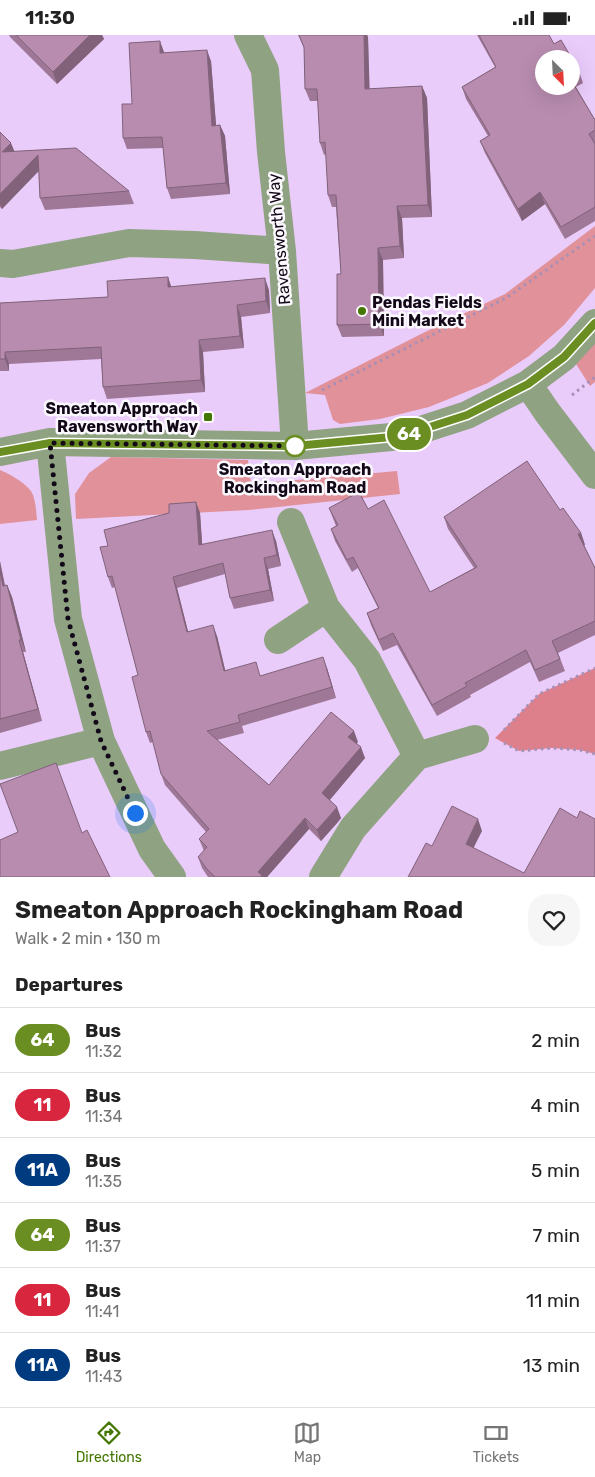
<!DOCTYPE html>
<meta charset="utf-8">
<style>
body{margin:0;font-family:Rubik,sans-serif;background:#f6f6f6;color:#222;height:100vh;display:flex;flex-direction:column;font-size:19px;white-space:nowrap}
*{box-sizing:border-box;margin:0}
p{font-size:16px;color:#767676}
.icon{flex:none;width:28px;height:28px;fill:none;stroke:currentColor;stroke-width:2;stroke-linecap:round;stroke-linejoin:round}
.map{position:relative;height:842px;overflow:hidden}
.sheet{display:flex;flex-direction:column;background:#fff;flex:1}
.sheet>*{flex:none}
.badge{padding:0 10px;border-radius:16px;font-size:18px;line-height:32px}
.needle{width:32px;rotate:156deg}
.fabs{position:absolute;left:535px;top:15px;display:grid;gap:10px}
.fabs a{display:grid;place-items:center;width:45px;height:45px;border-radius:50%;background:#fff;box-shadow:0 5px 20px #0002;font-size:25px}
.you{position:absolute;width:25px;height:25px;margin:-12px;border:4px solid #fff;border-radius:50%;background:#1a73e8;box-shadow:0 0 0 8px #1a73e833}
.map>.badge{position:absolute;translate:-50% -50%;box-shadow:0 0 0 2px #fff}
h2{padding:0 15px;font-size:19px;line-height:45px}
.round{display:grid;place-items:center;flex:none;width:52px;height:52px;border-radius:20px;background:#f6f6f6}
.headline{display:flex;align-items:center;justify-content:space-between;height:85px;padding:0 15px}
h1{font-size:24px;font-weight:700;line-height:38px}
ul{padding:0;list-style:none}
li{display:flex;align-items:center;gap:15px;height:65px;padding:0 15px;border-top:1px solid #e0e0e0}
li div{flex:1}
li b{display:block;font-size:19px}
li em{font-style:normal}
li .badge{min-width:55px;font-weight:700;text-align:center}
.status{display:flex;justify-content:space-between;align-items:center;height:35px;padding:0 25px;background:#fff;direction:ltr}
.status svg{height:14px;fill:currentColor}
.dock{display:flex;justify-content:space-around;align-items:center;height:70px;border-top:1px solid #e0e0e0;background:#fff;font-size:14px;color:#767676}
.dock a{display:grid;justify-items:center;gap:2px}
.dock .current{color:#437702}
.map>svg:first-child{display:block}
.green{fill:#e19199}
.forest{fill:#de808b}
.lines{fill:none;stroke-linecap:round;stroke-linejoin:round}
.path{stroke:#a78fb5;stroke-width:3;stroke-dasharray:2.5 4;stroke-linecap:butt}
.minor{stroke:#8fa382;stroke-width:28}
.wall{fill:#9e7896;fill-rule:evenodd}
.shaded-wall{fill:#81627a}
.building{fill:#b88caf;stroke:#81627a}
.line-casing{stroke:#fff;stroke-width:11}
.line{stroke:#6b8e23;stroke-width:8}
.walk{stroke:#120818;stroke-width:5;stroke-dasharray:0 9}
.poi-dot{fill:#437702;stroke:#fcf9fe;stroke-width:2}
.stop-dot{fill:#fff;stroke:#6b8e23;stroke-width:2.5}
.labels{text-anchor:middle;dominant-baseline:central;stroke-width:5;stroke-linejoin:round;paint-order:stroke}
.street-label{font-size:16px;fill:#120818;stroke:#fcf9fe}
.poi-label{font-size:16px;font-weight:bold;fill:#120818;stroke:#fcf9fe;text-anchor:start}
.stop-label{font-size:16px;font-weight:bold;fill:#120818;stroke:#fcf9fe}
</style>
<div class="status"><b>11:30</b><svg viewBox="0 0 49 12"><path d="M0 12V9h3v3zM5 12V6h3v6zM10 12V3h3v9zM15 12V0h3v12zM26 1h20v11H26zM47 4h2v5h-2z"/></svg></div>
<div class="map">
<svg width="595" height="842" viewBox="0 0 595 842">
<rect width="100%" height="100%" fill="#eaccfb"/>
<path class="green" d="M595,191v62l-31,37 -35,31 -41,27 -59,24 -49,12 -40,5 -7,-4 -8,-25 -20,-2 118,-60 82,-39z
M595,307v40l-5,4 -14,-22z
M111,422l137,3 3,24 146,-13 3,23 -151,16 -173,9 -1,-25 14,-21z
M0,435c10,4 24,12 31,21 5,8 5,20 6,29l-37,4z"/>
<path class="forest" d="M595,633v86l-15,-4 -28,-2 -33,3 -24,-13 44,-44z"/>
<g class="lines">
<path class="path" d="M322,355l184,-92 89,-62
M572,360l23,-18
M504,695l35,-36 56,-26
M504,708l15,8 33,-3 28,2 15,4"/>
<path class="minor" d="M248,0l17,35 6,82 11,99 13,195
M0,228l13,1 116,-21 66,2 87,6
M528,349l19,28 48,63
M50,407l18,177 33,122 51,108 20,28
M0,417l50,-10 245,4 107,-10 65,-21 61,-31 36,-27 31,-34
M291,487l35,86 41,52 50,96 -64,72 -30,49
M278,605l48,-32
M417,721l58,-17
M0,731l101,-25"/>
</g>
<path class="wall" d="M9,0h93l2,4 -47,45 -47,-47z
M298,0h69l1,2 1,52 53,-3 5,12 5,119 -30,1 2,40 -21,2 1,76 -42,1 -5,-12 4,-51 -5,-67h-4l-4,-12 -2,-41 -2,1 -4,-12 -2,-42h-8l-5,-12 -1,-41z
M477,0h72l5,9 7,-4 18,31 4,12 -7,4 19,33v101l-30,18 -20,-35 -23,17 -37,-68 -5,-12 8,-5 -22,-37 -4,-12 33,-20zM544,24h27v27h-27z
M164,17v1l47,8 5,65 4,-1 5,11 5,58 -59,5 -4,-11 -4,-40 -36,1 -4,-11 9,-34z
M0,97l15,20 114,39 5,13 -89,6 -5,-12 -1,-27 -37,38 -2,-2z
M168,242l3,10 98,3 1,23 -29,4 3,31 -41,4 2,40 -98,7 -4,-12 -2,-28 -92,5v7h-9v-68l108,-6z
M196,467l4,11 2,31 74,-3 5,25 -13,3 6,32 -40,8 -4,-11 -5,-24 -48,14 11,44 29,4 8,34 36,6 66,-8 9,30 -94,28 2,7 -27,7 52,45 89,-43 -2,2 9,14 -35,42 11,18 -4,5 -16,18 -12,-12 -42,48h-59l-6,-9 -4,-11 6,-6 -5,-12 7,-7 -41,-47 -4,-11 -8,-32 -3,1 -4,-11 -8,-57 -23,-88 -3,1 -4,-11v-31l61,-33z
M329,473l39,1 62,83 44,-24 -26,-39 -4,-12 116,-7 21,23 4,12h-1l11,23v67l-37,18 7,18 -26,11 -9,-20 -60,33 1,2 -34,19 -40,-71 -14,6 -12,-26 -4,-12 11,-5 -20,-40 -6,4 -17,-31 -4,-12 5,-3z
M0,526l5,24h2l5,12 14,55h-3l19,69 -42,12z"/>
<path class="shaded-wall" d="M90,0h12l2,4 -47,45 -4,-12z
M364,0h3l1,2 2,64 -5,-12z
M160,6l4,11v12l-4,-11z
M207,15l4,11 6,76 -5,-11z
M422,51l5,12 5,119 -4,-12z
M220,90l5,11 5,58 -4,-11z
M11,108l5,12 -14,-3z
M38,120l4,12 -40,42 -2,-5v-10z
M540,157l5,12 -23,17 -4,-12z
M397,171l5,12 2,40 -4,-12z
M378,213l5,12 1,76 -5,-12z
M168,242l4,12 -4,-2z
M265,243l4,12 1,23 -4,-12z
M237,270l4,12 3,31 -4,-12z
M199,305l4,12 2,40 -4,-12z
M5,317l4,12v7l-4,-12z
M196,467l4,11 3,43 -4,-11z
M272,495l4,11 5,25 -4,-11z
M581,498l4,12 -2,1 -5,-12z
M264,523l4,11 6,32 -4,-11z
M0,527l7,36 -4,-12 -3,-15z
M173,542l4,11 14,55 -4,-11z
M7,550l5,12 14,55 -5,-12z
M213,590l4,11 11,46 -4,-11z
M19,605l4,12 19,69 -4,-12z
M323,622l4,11 9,30 -4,-11z
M354,696l4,11 -6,6 -4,-11z
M361,712l4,11 -39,46 -4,-11z
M337,772l4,11 -4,5 -16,18 -4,-11z
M305,783l4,11 -42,48h-7l-2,-5z
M478,784l4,12 -12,24 -4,-11z"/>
<path class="building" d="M16,0h74l-37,37z
M299,0h65l1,54 57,-3 6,119 -31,1 3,40 -22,2 1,76 -42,1v-51h4l-5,-79h-8l-3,-53 -5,1 -3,-54h-12l-1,-42z
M479,0h70l5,9 7,-4 18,31 -8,4v-16h-27v27h27v-6l24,40v10l-6,4 6,10v63l-34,20 -21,-35 -22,17 -38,-68 10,-6 -28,-48 34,-20z
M160,6v12l47,-3 5,76 8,-1 6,58 -59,5 -5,-51 -39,1 -1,-34h10l-3,-61z
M0,97l11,11 -9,9 74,-4 53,43 -89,7 -2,-43 -38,39z
M168,242v10l97,-9 1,23 -29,4 3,31 -41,4 2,40 -98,7 -2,-40 -96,5v7h-5v-56l108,-6 -1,-16z
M527,426l33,49 3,-2 18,25 -3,1 17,34v53l-43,20 8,18 -25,11 -9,-20 -61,33 2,3 -35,19 -39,-72 -14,7 -12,-27 12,-5 -26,-51 -6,3 -16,-31 7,-4 -9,-17 30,-16 9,17 16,-9 46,92 47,-25 -33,-50z
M196,467l3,43 73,-15 5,25 -13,3 6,32 -40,8 -7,-35 -50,14 14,55 26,-7 11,46 32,-9 4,14 63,-19 9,30 -94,28 2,7 -33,9 62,54 62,-73 23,19 -6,6 13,10 -39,46 15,14 -4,5 -16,18 -12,-12 -47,54 4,3 -2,2h-45l-8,-8 -9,-12 9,-10 -8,-8 10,-10 -48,-55 -11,-43 -4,1 -14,-55 6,-2 -26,-99 -4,1 -8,-30 8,-1 -4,-16 65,-17v-9z
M0,536l3,15 4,-1 14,55h-2l19,69 -38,10z
M56,728l26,70 5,-3 23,47h-110v-37l18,-8 -18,-48z
M452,771l26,13 -12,25 58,29 36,-65 17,10 3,-7 15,8v58h-187l18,-34 6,3z"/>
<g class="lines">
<g class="line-casing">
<path id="line" d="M0,417l50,-9 245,3 107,-10 65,-21 61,-31 36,-27 31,-34"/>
</g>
<use href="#line" class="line"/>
<path class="walk" d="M135,778l-34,-72 -33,-122 -18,-176 245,3"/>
</g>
<g class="poi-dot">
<circle cx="362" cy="276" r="5"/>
<rect x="203" y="377" width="10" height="10" rx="2.5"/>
</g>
<circle class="stop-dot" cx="295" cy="411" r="10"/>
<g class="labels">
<g class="street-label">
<text transform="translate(279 204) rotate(-95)">Ravensworth Way</text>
</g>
<g class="poi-label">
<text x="372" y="267">Pendas Fields<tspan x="372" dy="18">Mini Market</tspan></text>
<text x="198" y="373" text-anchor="end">Smeaton Approach<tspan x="198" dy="18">Ravensworth Way</tspan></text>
</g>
<g class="stop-label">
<text x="295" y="434">Smeaton Approach<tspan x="295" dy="18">Rockingham Road</tspan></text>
</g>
</g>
</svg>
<div class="fabs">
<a><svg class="needle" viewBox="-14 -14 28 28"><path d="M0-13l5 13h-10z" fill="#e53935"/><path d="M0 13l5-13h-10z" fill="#767676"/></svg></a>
</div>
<div class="you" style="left:135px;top:778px"></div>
<b class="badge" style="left:409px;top:399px;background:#6b8e23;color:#fff">64</b>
</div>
<section class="sheet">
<div class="headline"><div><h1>Smeaton Approach Rockingham Road</h1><p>Walk · 2 min · 130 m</p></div><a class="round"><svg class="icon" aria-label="heart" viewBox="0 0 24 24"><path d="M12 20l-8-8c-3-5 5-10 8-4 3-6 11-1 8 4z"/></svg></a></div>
<h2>Departures</h2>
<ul>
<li><span class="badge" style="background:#6b8e23;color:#fff">64</span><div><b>Bus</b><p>11:32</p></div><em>2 min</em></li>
<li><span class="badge" style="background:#d7263d;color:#fff">11</span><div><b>Bus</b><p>11:34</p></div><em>4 min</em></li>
<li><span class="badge" style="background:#003b80;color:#fff">11A</span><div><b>Bus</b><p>11:35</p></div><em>5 min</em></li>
<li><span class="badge" style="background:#6b8e23;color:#fff">64</span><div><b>Bus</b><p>11:37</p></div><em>7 min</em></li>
<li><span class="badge" style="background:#d7263d;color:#fff">11</span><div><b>Bus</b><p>11:41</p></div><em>11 min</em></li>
<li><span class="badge" style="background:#003b80;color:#fff">11A</span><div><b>Bus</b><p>11:43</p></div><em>13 min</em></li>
</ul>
</section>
<nav class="dock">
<a class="current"><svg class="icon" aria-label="directions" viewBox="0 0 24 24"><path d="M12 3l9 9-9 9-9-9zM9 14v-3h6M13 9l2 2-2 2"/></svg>Directions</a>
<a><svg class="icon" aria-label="map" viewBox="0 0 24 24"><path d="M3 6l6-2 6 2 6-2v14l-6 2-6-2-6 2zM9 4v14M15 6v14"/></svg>Map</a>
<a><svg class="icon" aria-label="tickets" viewBox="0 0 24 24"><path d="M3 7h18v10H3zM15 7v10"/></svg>Tickets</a>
</nav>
